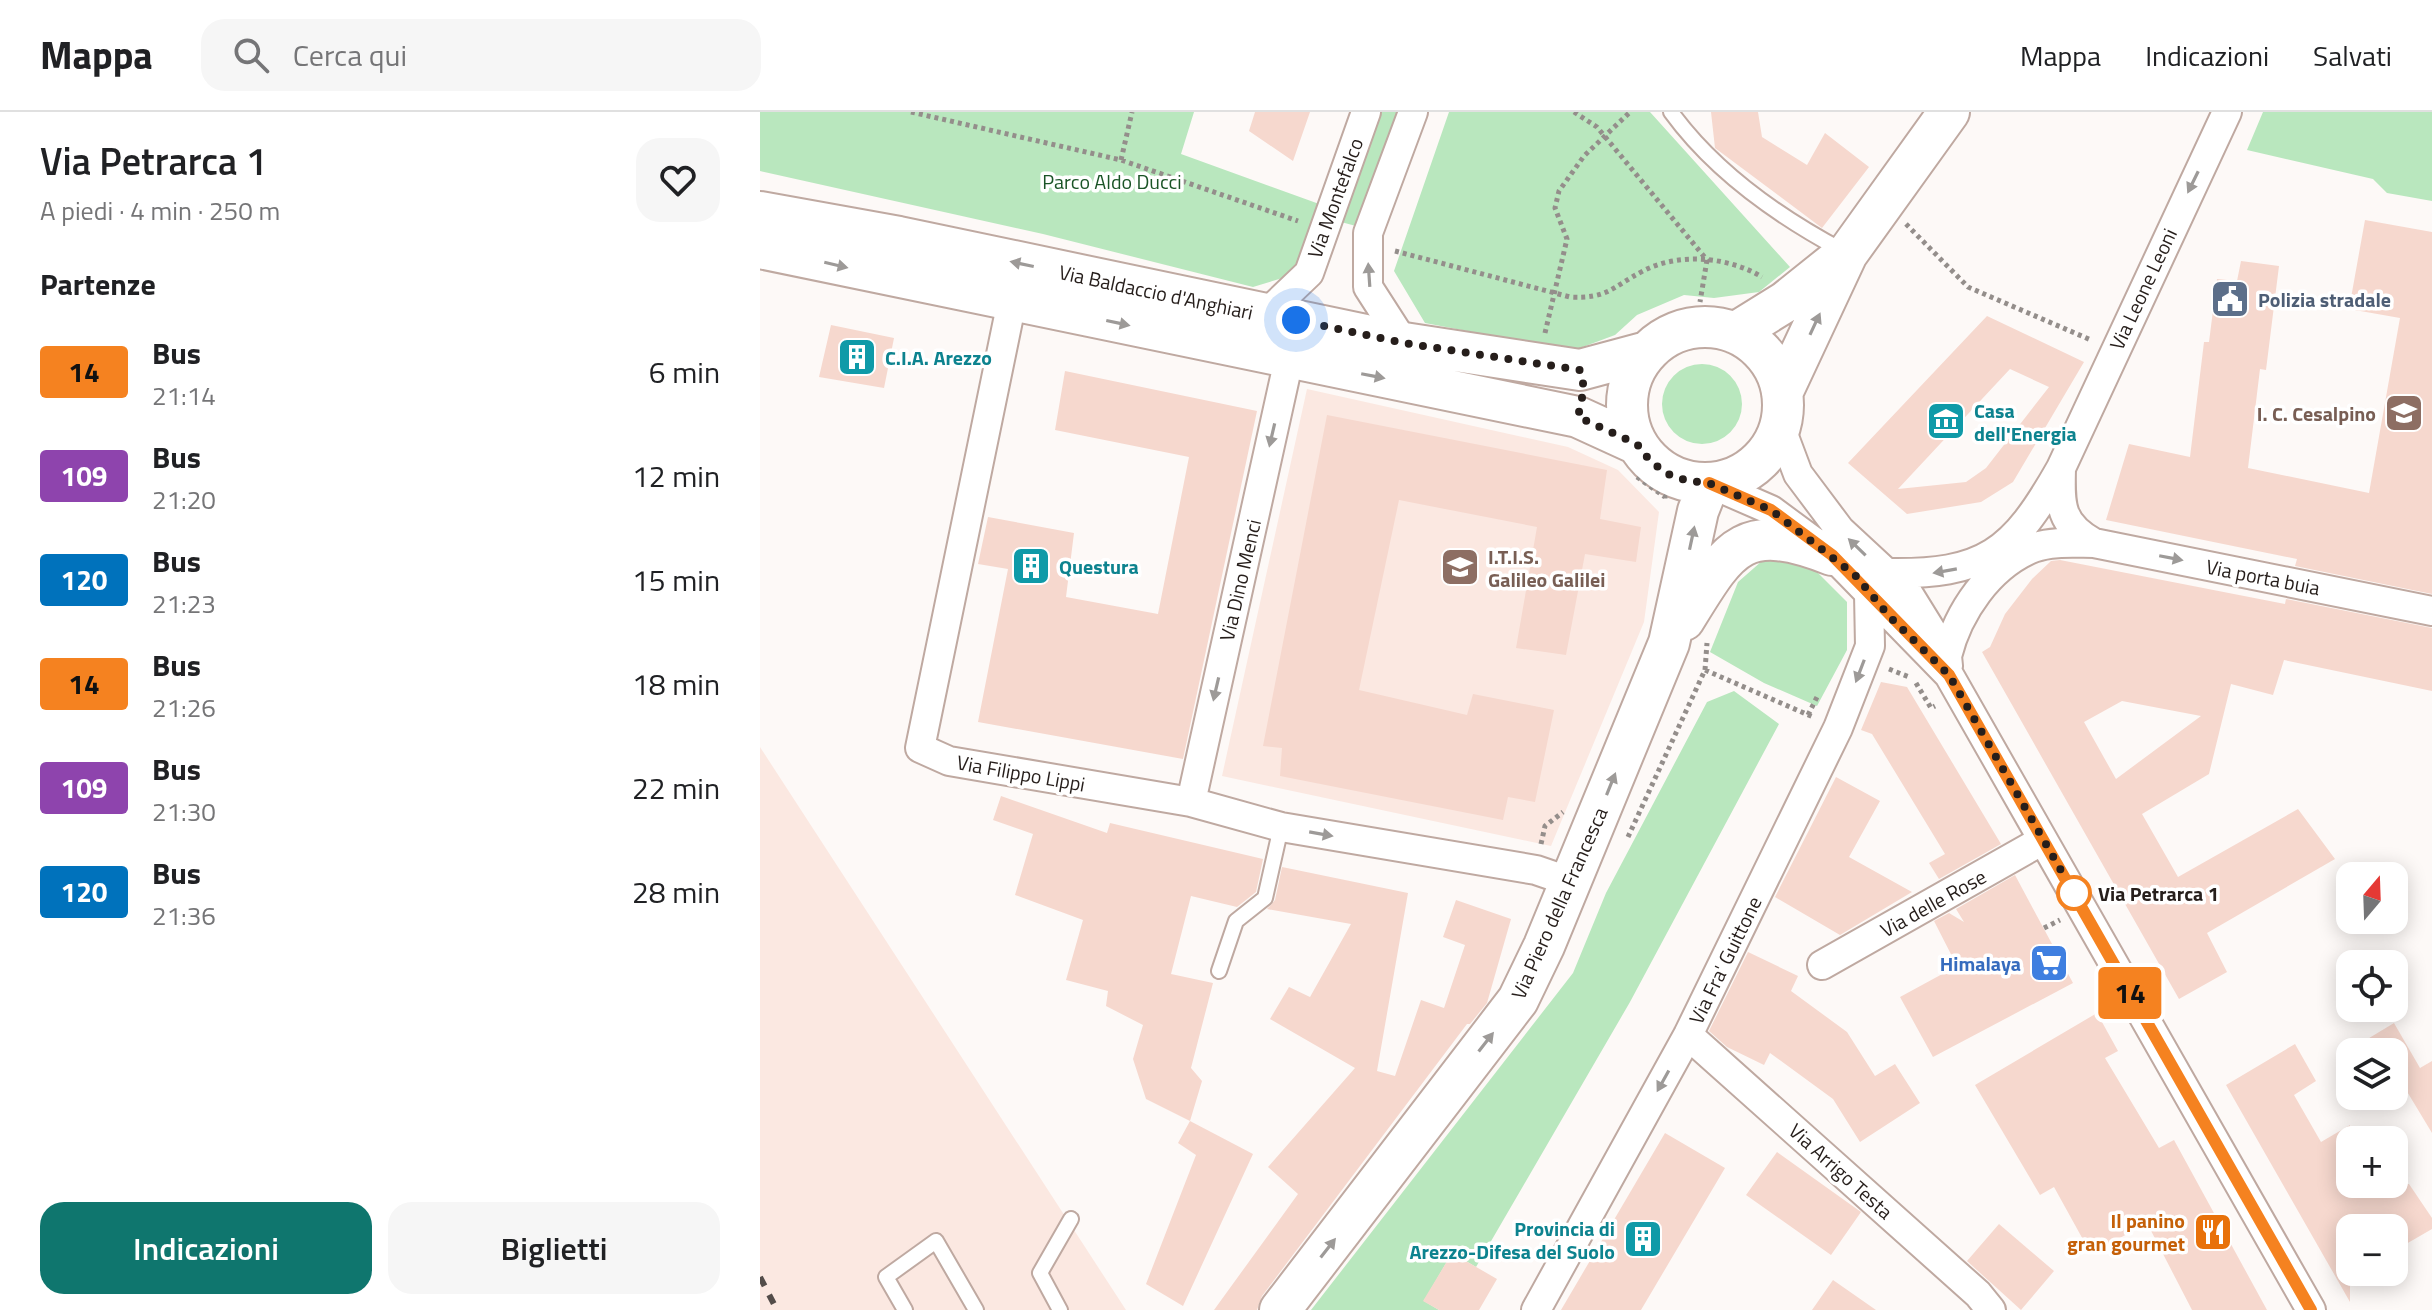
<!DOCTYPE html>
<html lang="it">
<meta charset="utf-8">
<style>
body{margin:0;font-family:"Titillium Web",sans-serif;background:#f6f6f6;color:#202124;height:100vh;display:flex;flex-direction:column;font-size:30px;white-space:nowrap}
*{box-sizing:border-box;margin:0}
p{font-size:26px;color:#757577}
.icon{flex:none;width:44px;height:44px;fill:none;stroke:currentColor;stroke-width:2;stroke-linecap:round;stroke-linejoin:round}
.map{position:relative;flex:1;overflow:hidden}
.drawer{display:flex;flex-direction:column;background:#fff;width:760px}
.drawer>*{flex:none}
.badge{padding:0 16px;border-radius:6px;font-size:28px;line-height:52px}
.needle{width:52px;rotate:19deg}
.controls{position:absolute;left:1576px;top:750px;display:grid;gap:16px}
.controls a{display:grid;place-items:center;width:72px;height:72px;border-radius:16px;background:#fff;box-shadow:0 4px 20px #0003;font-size:40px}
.you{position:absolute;width:40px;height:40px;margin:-20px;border:6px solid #fff;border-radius:50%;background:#1a73e8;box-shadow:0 0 0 12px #1a73e833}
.map>.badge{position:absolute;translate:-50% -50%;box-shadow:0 0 0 4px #fff}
h2{padding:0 40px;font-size:30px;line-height:72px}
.round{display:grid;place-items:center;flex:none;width:84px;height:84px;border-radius:24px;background:#f6f6f6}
.summary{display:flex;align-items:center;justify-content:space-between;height:136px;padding:0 40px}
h1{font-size:38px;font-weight:600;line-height:60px}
.primary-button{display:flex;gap:16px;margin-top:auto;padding:16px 40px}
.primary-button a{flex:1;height:92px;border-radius:24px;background:#0f766e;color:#fff;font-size:32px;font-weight:600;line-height:92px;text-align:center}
.primary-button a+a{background:#f6f6f6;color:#202124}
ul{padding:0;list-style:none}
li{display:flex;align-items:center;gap:24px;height:104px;padding:0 40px}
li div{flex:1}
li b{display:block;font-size:30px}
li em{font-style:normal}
li .badge{min-width:88px;font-weight:700;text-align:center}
header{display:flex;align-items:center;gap:48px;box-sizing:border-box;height:112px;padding:0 40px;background:#fff;border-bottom:2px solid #e0e0e0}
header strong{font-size:38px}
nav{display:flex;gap:44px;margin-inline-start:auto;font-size:28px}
.search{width:560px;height:72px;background:#f6f6f6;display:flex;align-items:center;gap:20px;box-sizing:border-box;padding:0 28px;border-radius:24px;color:#757577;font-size:30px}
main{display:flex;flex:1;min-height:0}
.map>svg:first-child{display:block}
.built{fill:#fbe8e1}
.green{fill:#b9e7be}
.building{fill:#f6d8ce;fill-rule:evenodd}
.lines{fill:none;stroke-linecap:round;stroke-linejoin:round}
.lane-casing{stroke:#bfa9a1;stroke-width:18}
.street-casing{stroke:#bfa9a1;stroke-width:32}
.secondary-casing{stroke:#bfa9a1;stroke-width:44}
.path{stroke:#948e8b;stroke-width:5;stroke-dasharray:4 4;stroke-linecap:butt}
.lane{stroke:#fff;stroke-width:14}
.street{stroke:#fff;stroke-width:28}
.secondary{stroke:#fff;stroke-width:40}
.rail{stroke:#534c49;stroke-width:6;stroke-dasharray:10 10;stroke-linecap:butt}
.oneway{fill:#9d9a98}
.line-casing{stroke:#fff;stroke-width:18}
.line{stroke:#f58220;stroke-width:12}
.walk{stroke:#261e1b;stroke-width:8;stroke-dasharray:0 14.4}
.stop-dot{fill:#fff;stroke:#f58220;stroke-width:4}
.labels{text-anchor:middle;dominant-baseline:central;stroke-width:7;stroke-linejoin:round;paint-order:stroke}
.park-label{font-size:20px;fill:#1a5426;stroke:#fff}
.street-label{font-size:20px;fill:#261e1b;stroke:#fff}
.service-label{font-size:20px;font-weight:bold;fill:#4e5e75;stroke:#fff;text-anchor:start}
.culture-label{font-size:20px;font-weight:bold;fill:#0d838f;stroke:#fff;text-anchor:start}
.education-label{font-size:20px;font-weight:bold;fill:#785e54;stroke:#fff;text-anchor:end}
.stop-label{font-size:20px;font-weight:bold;fill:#261e1b;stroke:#fff;text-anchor:start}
.shop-label{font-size:20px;font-weight:bold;fill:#366cbe;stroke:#fff;text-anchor:end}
.food-label{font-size:20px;font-weight:bold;fill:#c56008;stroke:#fff;text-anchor:end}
</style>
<header>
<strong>Mappa</strong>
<div class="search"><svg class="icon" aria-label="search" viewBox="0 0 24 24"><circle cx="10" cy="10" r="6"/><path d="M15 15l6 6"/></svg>Cerca qui</div>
<nav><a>Mappa</a><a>Indicazioni</a><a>Salvati</a></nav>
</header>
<main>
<section class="drawer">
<div class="summary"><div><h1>Via Petrarca 1</h1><p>A piedi · 4 min · 250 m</p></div><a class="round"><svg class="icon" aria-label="heart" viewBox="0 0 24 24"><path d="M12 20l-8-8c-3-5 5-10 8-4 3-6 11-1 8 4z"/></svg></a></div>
<h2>Partenze</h2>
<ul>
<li><span class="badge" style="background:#f58220;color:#111">14</span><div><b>Bus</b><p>21:14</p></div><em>6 min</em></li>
<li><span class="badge" style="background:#8e44ad;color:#fff">109</span><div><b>Bus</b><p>21:20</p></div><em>12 min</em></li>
<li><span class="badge" style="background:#0072bc;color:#fff">120</span><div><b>Bus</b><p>21:23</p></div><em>15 min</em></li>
<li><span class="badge" style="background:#f58220;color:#111">14</span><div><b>Bus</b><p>21:26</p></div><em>18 min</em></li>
<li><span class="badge" style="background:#8e44ad;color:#fff">109</span><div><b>Bus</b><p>21:30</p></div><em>22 min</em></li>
<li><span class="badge" style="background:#0072bc;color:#fff">120</span><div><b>Bus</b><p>21:36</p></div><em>28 min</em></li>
</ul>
<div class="primary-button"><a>Indicazioni</a><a>Biglietti</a></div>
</section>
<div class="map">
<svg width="1672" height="1198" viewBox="0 0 1672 1198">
<rect width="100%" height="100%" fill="#fdf9f7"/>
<path class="built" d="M547,277l261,58 50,23 41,42 -15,110 -93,224 -329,-70z
M0,635l338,520 28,43h-366z"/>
<path class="green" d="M0,0h434l-13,42 141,51 -23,68 -46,14 -210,-53 -283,-63z
M622,0h15l-41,114 -15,-4z
M689,0h201l140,155 -31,25 -45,6 -30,-3 -47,20 -22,20 -43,16 -147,-28 -31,-52z
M1503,0h169v89l-45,-8 -14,-14 -126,-29z
M902 292a40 40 0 1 1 80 0a40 40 0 1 1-80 0Z
M1010,442l43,14 34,34v48l-30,56 -53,-23 -54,-31 28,-70z
M974,579l45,33 -149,278 -154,265 -24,-14 -28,48 15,9h-128l262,-337 33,-80 101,-191z"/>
<path class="building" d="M495,0h55l-17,49 -44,-30z
M951,0h47l4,25 45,28 18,-32 44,34 -47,61 -107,-80z
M1605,108l67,12v362l-137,-28 2,-7 -191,-39 23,-76 61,13 14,-115h5l8,-63 20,2 4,-20 38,5 -13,104 -6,-1 -12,99 121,25 31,-175 -51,-9z
M1227,204l97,46 -71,120 -32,20 -74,12 -59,-51zM1250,257l39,18 -63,81 -20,14 -68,7z
M71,213l63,13 -10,50 -65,-11z
M305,259l192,40 -74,348 -205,-37 30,-153 -30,-5 10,-47 86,16 -8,64 92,17 31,-157 -134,-27z
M567,303l280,55 -7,49 41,8 -5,35 -51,-8 -19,101 -50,-7 21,-121 -138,-27 -40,190 108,25 6,-21 81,16 -19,92 -27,-5 -5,23 -223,-44 2,-28 -19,-2z
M1300,448l225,44 1,-5 146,29v63l-148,-31 -11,35 -42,-11 -22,90 -67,40 36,63 120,-68 37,50 -128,74 20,39 -48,27 -197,-347 8,-5 15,-33 27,-35 19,-18zM1362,589l79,15 -85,63 -32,-57z
M1121,570l26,5 94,157 -62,35 -10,-16 16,-9 -73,-120 -11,-4z
M1076,665l44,24 -31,56 63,35 -72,43 -65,-38z
M241,684l106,37 3,-10 153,36 -7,33 -19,15 -46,-11 -20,78 42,9 -22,85 11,13 -12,40 -44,-22 -13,-40 10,-34 -37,-19 2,-15 -42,-11 17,-60 -68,-25 18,-61 -40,-14z
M522,755l126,26 -31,178 18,5 26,-76 23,8 21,-63 -22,-8 13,-37 55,19 -24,84 -17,21h-3l-205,272 -5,14h-43l84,-116 -30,-27 87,-99 -85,-49 19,-32 21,10 41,-73 -84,-15 8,-9z
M1255,763l58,108 -140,74 -33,-60 57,-31 -23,-45 15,-8 15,9 -8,-13z
M988,840l50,24 -7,15 56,41 28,44 20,-12 25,39 -60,39 -27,-43 -63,-46 -6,12 -37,-18 -18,-16z
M1337,901l21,38 -13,7 54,90 15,-8 93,170h-75l-45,-87 -56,31 -37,-67 -14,8 -65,-110z
M1634,911l26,45 12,-7v72l-38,-63v-18h-48z
M1535,932l21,37 -22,14 27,47 29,-17v59h59l23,34v11l-38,22v-23h-44v74l-124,-217z
M430,1009l63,33 -70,152 -37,-22 50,-129 -18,-12z
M905,1021l60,35 -84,142h-80z
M1017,1040l84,60 -30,43 -85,-60z
M1239,1112l55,47 -33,39 -54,-49z
M692,1141l45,26 -18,31h-40l-16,-9z
M1073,1168l43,30h-64z"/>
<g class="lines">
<g class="lane-casing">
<path id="lane" d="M911,0c43,59 108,105 172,139
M459,859l17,-50 29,-23 16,-71
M145,1198l-19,-33 50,-36 40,69
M300,1198l-20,-37 31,-54"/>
</g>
<g class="street-casing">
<path id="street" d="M252,189l-92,447 29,13 242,41 90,25 255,43 35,12
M506,202l43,-41 57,-161
M644,231l-36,-56v-54l45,-121
M1020,314l18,48 42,56 68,63 39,63 1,10
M1301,357c-1,37 -1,55 33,74
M949,371l62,27 61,45 117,120 362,635
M1126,461c99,2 127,-20 175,-105l166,-356
M1187,544c11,-44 42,-90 86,-108 18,-7 42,-5 61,-5l338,68
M431,690l98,-443
M1062,853l221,-125
M928,923l290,259 13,16
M776,1198l152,-275 150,-307 32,-82 -1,-52"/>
</g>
<g class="secondary-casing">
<path id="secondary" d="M0,100l139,25 505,106 176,27 67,-18
M0,136l818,169 59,27
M867 293a78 78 0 1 1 156 0a78 78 0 1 1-156 0Z
M975,221l50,-31 55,-44
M1022,281l65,-139 102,-142
M924,508c45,-73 58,-100 148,-65
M520,1198l238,-310 26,-54 125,-303 29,-132 11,-28"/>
</g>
<path class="path" d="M151,0l210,48 177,61
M814,0l23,15 110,133 -7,42
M361,48l11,-48
M1146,112l62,63 123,53
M635,139l175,46c38,2 42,-10 73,-26 36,-19 86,-14 119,6
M785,221l22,-94 -12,-31 4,-17 25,-35 46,-44
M877,365l28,20v3
M1129,557l20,8
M945,558l2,-27
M1156,571l15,25 4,-2
M1048,603l10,-20
M868,725l77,-167 108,47
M781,732l4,-18 18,-14
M1284,816l16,-8"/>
<use href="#lane" class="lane"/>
<use href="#street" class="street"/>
<use href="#secondary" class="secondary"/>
<path class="rail" d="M0,1165l17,33"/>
</g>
<defs><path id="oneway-solid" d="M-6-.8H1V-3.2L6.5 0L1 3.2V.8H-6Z" transform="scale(2)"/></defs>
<g class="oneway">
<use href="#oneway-solid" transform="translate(1433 70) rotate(116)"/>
<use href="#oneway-solid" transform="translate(262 152) rotate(-168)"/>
<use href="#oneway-solid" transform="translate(76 153) rotate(13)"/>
<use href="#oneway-solid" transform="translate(609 163) rotate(-94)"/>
<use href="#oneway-solid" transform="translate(358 211) rotate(12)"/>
<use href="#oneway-solid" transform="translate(1055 212) rotate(-65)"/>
<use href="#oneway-solid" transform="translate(613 264) rotate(11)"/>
<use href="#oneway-solid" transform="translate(512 323) rotate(103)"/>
<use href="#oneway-solid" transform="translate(932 426) rotate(-78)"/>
<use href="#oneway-solid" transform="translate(1097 435) rotate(-136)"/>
<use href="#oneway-solid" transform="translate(1411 446) rotate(11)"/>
<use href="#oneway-solid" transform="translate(1185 459) rotate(170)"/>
<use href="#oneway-solid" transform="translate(1100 559) rotate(111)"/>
<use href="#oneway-solid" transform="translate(456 577) rotate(103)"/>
<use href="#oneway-solid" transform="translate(851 672) rotate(-68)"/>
<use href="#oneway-solid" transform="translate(561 722) rotate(10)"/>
<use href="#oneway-solid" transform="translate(726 930) rotate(-52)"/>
<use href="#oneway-solid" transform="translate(903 969) rotate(119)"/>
<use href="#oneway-solid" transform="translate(568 1136) rotate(-52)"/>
</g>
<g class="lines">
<g class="line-casing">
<path id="line" d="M949,371l62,27 61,45 117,120 362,635"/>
</g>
<use href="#line" class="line"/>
<path class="walk" d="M536,208l108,23 176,27 4,18 -6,29 59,27 13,17 18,13 20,7 21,2 62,27 84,65 35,42 59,58 125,218"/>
</g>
<defs>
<g id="civic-square" transform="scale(2)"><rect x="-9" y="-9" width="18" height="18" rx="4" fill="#5c6f8a" stroke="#fff"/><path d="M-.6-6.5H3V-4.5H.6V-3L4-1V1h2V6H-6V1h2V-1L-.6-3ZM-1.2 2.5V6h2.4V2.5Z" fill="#fff"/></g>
<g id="building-square" transform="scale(2)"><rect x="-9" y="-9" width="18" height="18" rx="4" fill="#0f9aa8" stroke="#fff"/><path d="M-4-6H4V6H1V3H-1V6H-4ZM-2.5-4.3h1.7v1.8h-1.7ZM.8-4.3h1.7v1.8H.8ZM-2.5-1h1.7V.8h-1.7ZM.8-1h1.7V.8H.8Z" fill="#fff"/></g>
<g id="school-square" transform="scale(2)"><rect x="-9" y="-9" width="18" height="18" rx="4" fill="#8d6e63" stroke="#fff"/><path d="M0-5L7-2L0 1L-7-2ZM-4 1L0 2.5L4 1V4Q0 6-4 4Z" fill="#fff"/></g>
<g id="museum-square" transform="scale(2)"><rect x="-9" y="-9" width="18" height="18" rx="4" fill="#0f9aa8" stroke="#fff"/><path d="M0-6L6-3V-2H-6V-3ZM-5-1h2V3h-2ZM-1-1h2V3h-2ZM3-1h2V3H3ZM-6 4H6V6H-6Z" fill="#fff"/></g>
<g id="supermarket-square" transform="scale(2)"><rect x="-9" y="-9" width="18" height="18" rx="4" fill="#3f7fe0" stroke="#fff"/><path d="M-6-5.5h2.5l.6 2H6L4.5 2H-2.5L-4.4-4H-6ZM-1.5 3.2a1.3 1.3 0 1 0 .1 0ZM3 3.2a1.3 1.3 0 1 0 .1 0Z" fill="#fff"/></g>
<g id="restaurant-square" transform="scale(2)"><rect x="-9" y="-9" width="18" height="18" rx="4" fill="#e8710a" stroke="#fff"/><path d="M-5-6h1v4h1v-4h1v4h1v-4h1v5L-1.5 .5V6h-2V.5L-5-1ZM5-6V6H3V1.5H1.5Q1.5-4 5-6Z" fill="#fff"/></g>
</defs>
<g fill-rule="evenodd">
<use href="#civic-square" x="1470" y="187"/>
<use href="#building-square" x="97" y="245"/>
<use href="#school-square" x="1644" y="301"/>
<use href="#museum-square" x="1186" y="309"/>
<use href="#building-square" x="271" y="454"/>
<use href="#school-square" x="700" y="455"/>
<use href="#supermarket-square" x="1289" y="851"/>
<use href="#restaurant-square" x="1453" y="1120"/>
<use href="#building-square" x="883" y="1127"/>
</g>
<circle class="stop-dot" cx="1314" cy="781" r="16"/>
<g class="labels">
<g class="park-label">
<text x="352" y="69">Parco Aldo Ducci</text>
</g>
<g class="street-label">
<text transform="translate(575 86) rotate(-70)">Via Montefalco</text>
<text transform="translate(1383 177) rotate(-65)">Via Leone Leoni</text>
<text transform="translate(396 180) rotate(12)">Via Baldaccio d'Anghiari</text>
<text transform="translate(1503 465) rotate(11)">Via porta buia</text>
<text transform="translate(480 468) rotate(-77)">Via Dino Menci</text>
<text transform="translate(261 661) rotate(10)">Via Filippo Lippi</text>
<text transform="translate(799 791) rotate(-66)">Via Piero della Francesca</text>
<text transform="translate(1173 791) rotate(-29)">Via delle Rose</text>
<text transform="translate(965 848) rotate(-64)">Via Fra' Guittone</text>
<text transform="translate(1081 1059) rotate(42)">Via Arrigo Testa</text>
</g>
<g class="service-label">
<text x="1498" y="187">Polizia stradale</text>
</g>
<g class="culture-label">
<text x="125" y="245">C.I.A. Arezzo</text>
<text x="1214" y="298">Casa<tspan x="1214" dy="23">dell'Energia</tspan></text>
<text x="299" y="454">Questura</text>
<text x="855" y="1116" text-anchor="end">Provincia di<tspan x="855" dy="23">Arezzo-Difesa del Suolo</tspan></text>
</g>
<g class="education-label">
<text x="1616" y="301">I. C. Cesalpino</text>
<text x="728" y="444" text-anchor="start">I.T.I.S.<tspan x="728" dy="23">Galileo Galilei</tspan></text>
</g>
<g class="stop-label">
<text x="1338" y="781">Via Petrarca 1</text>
</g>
<g class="shop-label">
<text x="1261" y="851">Himalaya</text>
</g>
<g class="food-label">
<text x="1425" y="1108">Il panino<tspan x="1425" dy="23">gran gourmet</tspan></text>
</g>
</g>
</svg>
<div class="controls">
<a><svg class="needle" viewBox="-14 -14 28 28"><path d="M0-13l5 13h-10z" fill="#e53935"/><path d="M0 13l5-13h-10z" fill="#757577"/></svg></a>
<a><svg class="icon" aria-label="locate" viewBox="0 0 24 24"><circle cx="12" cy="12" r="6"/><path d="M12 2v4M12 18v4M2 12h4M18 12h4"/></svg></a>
<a><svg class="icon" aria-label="layers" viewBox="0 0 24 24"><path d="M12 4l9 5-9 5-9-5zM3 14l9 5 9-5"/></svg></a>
<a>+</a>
<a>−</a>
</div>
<div class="you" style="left:536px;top:208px"></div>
<b class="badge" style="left:1370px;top:881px;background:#f58220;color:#111">14</b>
</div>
</main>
